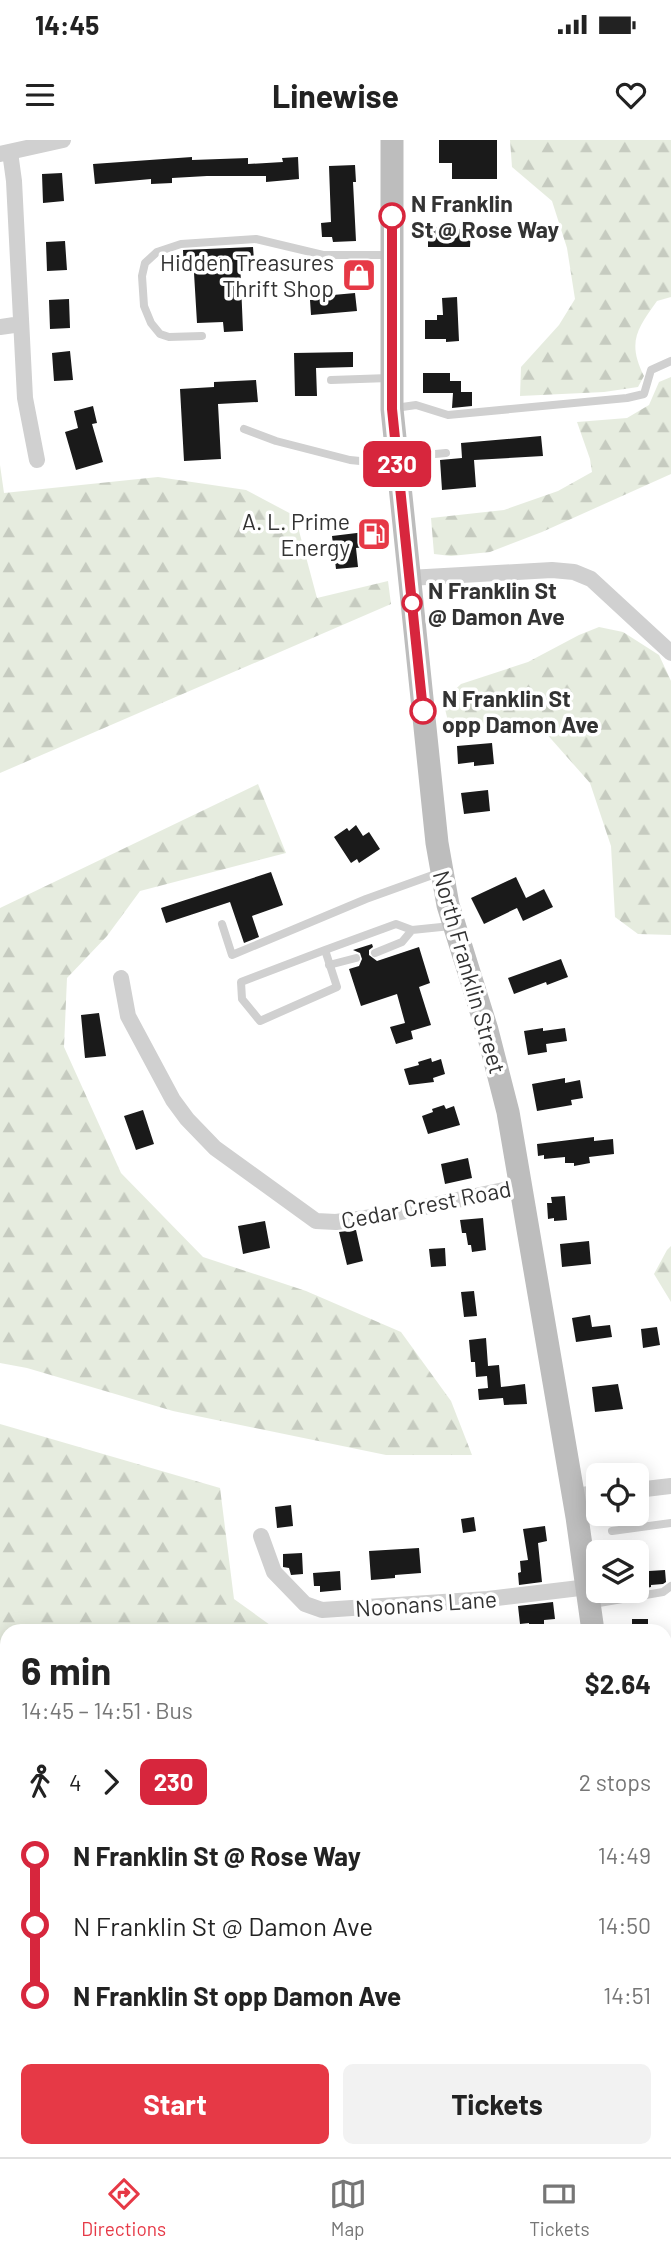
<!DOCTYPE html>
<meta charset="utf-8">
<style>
body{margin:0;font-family:Barlow,sans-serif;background:#f2f2f2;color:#222;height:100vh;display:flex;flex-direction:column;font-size:26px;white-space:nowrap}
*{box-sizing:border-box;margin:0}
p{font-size:23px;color:#767676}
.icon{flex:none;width:38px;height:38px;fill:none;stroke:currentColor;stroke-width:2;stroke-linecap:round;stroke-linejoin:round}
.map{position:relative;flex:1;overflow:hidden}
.details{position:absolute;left:0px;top:1484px;width:672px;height:534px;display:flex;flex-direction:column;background:#fff;border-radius:21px 21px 0 0;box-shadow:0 4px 18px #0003}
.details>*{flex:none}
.badge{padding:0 14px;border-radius:10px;font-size:24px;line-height:46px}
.controls{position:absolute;left:586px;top:1323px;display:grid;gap:14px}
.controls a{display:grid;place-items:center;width:63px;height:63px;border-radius:10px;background:#fff;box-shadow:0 4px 18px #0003;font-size:35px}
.map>.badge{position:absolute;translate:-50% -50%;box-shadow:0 0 0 4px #fff}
.legs{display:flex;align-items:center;gap:10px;height:77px;padding:0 21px;font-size:23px}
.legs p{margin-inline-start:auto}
.head{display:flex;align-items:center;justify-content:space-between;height:119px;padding:0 21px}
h1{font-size:38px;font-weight:700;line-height:52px}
.primary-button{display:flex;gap:14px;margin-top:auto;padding:14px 21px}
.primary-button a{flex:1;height:80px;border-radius:10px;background:#e63946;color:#fff;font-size:28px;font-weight:700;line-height:80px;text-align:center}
.primary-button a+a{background:#f2f2f2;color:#222}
ul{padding:0 21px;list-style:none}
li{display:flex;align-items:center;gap:24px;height:70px;font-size:26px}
li i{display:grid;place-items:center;width:10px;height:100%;margin:0 9px;background:currentColor}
li i::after{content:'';width:18px;height:18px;margin:-9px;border:5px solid;border-radius:50%;background:#fff}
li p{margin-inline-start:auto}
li:first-child i{background:linear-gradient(#0000 50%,currentColor 0)}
li:last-child i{background:linear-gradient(currentColor 50%,#0000 0)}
.status{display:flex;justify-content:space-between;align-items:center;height:49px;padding:0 35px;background:#fff;direction:ltr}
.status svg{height:19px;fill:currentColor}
header{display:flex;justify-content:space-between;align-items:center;height:91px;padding:0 21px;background:#fff;font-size:32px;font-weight:700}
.menu{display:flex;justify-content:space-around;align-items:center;height:98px;border-top:2px solid #e0e0e0;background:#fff;font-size:19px;color:#767676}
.menu a{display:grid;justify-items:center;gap:4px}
.menu .current{color:#e63946}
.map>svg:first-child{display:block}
.forest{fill:url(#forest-firs)}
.building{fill:#1a1a1a}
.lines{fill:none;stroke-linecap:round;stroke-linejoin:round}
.service{stroke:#d0d0d0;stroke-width:8}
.minor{stroke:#d0d0d0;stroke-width:16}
.secondary{stroke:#bdbdbd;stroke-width:23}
.line-1-casing{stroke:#fff;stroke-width:16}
.line-1{stroke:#d7263d;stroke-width:10}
.stop-1-dot{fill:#fff;stroke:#d7263d;stroke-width:3.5}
.labels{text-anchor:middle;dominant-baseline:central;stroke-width:7;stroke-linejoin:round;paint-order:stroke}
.stop-label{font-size:23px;font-weight:bold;fill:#333;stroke:#fff;text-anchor:start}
.poi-label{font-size:23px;fill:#333;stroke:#fff;text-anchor:end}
.street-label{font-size:23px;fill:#333;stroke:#fff}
</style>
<div class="status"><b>14:45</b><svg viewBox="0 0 49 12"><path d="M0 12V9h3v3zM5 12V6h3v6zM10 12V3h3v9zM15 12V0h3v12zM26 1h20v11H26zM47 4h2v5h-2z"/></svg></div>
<header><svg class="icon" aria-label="menu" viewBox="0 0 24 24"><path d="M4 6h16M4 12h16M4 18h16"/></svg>Linewise<svg class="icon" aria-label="heart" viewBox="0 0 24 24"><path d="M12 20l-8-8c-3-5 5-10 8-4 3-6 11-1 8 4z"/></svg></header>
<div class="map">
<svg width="671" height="2017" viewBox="0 0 671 2017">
<defs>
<pattern id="forest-firs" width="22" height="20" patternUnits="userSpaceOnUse" patternTransform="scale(1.75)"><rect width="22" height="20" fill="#e6ecdf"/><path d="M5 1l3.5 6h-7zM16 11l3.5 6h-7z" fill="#c6cbc0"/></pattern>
</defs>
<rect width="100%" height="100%" fill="#fff"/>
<path class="forest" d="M510,0h161v157l-14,4c-20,28 -30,41 -13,75l-6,11 -34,5 -84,4 1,-29 38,-42 16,-26 -8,-51 -15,-47 -40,-34z
M671,237v97l-129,58 -52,20 -39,4 -17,-2 -3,-36 73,-8 54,-19 34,-19 -2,-13 -13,-37 50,-4 22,-13 10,-23z
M0,325l4,28 154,-16 88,13 49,26 22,82 71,-17 3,23 -391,169z
M599,487l24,5 36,23 12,26v254l-33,-1 -23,-17 -4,-71 -21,-63 -53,-60 -46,5 -42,-3 -6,-24 18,-17 67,-22 51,-27z
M258,644l28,69 -146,38 -33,45 -40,42 -3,69 57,126 82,84 103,34 95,41 50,69 21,54h-86l-213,-44 -146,-43 -27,-5v-455z
M671,1106v56l-17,-28 13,-24z
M0,1284l220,64 14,111 43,31 -270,1v450l-7,-1z
M123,2011h155l14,6h-168z"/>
<path class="building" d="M439,0h58v39h-45v-16h-13z
M192,17v3l56,-2v6l35,-2 -1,-4 16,-1 1,22 -33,3v-6h-59l-35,2v5l-21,1v-5l-56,5 -2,-20z
M355,25l1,17h-3l3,59 -23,1 -1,-5h-10l-1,-14 10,-1 -2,-56z
M62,33l2,28 -21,2 -1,-29z
M428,87l43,3 -1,17h-42z
M65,101l2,29 -20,1 -1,-29z
M253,107l1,13h-14l3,71 -19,1 -1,-10 -26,1 -3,-50h-10l-1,-23z
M369,124l1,22h-20l-1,-21z
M355,153l2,18 -46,4 -1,-15 23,-2v-3z
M457,157l2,44 -13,1v-3h-21v-19h12v-5h6l-1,-17z
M69,159l1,29 -20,1 -1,-29z
M70,211l3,29 -19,1 -2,-28z
M353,212v15l-37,1 1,28h-22l-1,-43z
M423,233h27v8h11v11h11v14l-20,2 1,-15h-30z
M256,240l2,22 -40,2 3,55 -37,2 -4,-72 34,-2v-5z
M93,266l4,17 -5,1 11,38 -27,8 -11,-38 13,-4 -4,-17z
M541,296l2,20 -69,4 2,27 -34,3 -2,-30 22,-2 -1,-15z
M382,382l2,23 -28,3 2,19 -22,2 -4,-33 33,-4 -1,-8z
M492,603l2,21 -20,2v-4l-16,2 -1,-18z
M488,650l2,21 -26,3 -3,-21z
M356,685l7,11 6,-4 11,17 -21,14 -2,-4 -6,4 -17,-26 13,-9 2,3z
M271,732l12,33 -31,11 7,21 -15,6 -14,-41 -64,21 -5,-15z
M516,737l10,21 18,-9 9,18 -30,14 -6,-13 -33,16 -13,-26z
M372,804l1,3 -4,3v5l8,6 42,-14 11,36 -11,4 12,38 -20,6 2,8 -17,5 -6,-17 15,-4 -8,-29 -36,12 -12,-37 10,-3 3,-7 -2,-6 -7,-3z
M561,819l7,18 -21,8 -1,-3 -32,12 -6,-16z
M99,873l7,43 -21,2 -4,-43z
M543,888v3l22,-3 2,13 -21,3 1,8 -19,3 -4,-24z
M431,918l1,4 9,-3 4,15 -12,4 1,4 -25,3 -5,-16 15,-4 -1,-3z
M565,938v5l15,-3 3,18 -12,2 1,5 -35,6 -5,-27z
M444,965l2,4 8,-3 6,19 -32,9 -6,-18 11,-4 -1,-3z
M143,970l11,34 -18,6 -12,-34z
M594,997v4l19,-2 1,15 -25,3 1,6 -16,3v-3h-9v-6l-21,2v-4l-6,1 -1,-12z
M468,1018l4,20 -27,6 -4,-20z
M565,1056l2,24 -13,1v-3l-6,1 -1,-16h5l-1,-6z
M483,1078l3,32 -14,2 -1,-7h-3l-2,-12h-4l-2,-13z
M265,1081l5,27 -27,6 -5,-28z
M356,1090l7,31 -16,4 -8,-33z
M589,1101l2,23 -29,3 -2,-23z
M445,1108l1,18 -15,1 -2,-18z
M474,1151l3,25 -13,1 -3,-25z
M590,1175l2,12 18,-2 2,12 -36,5 -4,-24z
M657,1187l3,18 -17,3 -2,-19z
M486,1198l2,28 11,-1 2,22 24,-3 2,20 -23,1 -1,-7 -24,2 -1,-11 10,-1 -1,-12 -11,1 -1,-15h-4l-2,-22z
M618,1244l5,25 -28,3 -3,-25z
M291,1365l2,21 -16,2 -2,-21z
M474,1377l2,14 -13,2 -2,-14z
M545,1386l2,15 -9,2 4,39 -23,3 -1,-12 3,-1 -1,-11 8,-1 -5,-31z
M637,1403h9l3,28 16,-1 1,12 -3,2 -12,1v2l-14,3z
M419,1408l2,25 -26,2v3l-24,2 -2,-29z
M302,1413l1,21 -12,1 -2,-7 -6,-1v-13z
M340,1431l1,19 -21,2v-6h-6l-1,-13z
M553,1462l2,17 -11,1v9l-15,1v-7l-9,1 -2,-18z
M632,1479h16v12h-16z"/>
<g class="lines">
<path class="service" d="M202,196l-33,1 -9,-3 -9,-11 -7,-17 -2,-30 3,-13 12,-11 24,-8 75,-5 67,16h66
M331,240l58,-2
M395,268l21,-3 32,10 179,-17 17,-4 7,-24 20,-9
M244,289l32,12 74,19 10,1 86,-8
M222,784l10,31 134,-56 75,-27
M325,810l-84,32 1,17 18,22 77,-34 -12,-37 71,-26 16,6 39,-4
M375,813l27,-11 10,-12
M329,825l27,-7
M612,1391l59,-8
M593,1464l70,-12 8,-6
M0,1960l7,2
M665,1986l6,12
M80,2011l3,6
M598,2011l19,6
M655,2017l13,-7 3,-7"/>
<path class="minor" d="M10,12l4,29 11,217 12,62
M0,14l63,-14
M0,187l21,-3
M409,438l143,-8 22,2 17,7 80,74
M121,838l7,38 45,84 14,19 28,29 101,73 20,1 51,-7 135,-29
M637,1350l34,-4
M573,1356l25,-3
M261,1396l13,36 31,32 17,6 166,-11 100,-12"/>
<path class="secondary" d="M392,0v269l45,434 11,62 39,125 21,82 69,405 16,114
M504,2017l3,-6"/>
</g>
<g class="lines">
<g class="line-1-casing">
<path id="line-1" d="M392,76v193l31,302"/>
</g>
<use href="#line-1" class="line-1"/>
</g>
<defs>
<g id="shop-square" transform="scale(1.75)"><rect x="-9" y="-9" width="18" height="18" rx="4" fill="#e63946" stroke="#fff"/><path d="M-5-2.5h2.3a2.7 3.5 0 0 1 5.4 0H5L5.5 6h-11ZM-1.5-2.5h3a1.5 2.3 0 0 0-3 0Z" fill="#fff"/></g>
<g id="fuel-square" transform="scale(1.75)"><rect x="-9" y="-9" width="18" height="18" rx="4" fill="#e63946" stroke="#fff"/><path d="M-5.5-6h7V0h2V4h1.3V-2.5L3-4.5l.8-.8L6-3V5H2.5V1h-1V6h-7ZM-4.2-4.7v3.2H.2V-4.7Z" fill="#fff"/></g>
</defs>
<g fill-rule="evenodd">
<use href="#shop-square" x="359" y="135"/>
<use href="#fuel-square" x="374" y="394"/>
</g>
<g class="stop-1-dot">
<circle cx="392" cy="76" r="12"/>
<circle cx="412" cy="463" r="9"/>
<circle cx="423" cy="571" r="12"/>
</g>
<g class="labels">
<g class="stop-label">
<text x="411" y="63">N Franklin<tspan x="411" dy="26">St @ Rose Way</tspan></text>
<text x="428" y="450">N Franklin St<tspan x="428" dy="26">@ Damon Ave</tspan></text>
<text x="442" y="558">N Franklin St<tspan x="442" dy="26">opp Damon Ave</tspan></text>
</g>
<g class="poi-label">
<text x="334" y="122">Hidden Treasures<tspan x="334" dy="26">Thrift Shop</tspan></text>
<text x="350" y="381">A. L. Prime<tspan x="350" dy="26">Energy</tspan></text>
</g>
<g class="street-label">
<text transform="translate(470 832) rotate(74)">North Franklin Street</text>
<text transform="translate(426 1064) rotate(-11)">Cedar Crest Road</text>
<text transform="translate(426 1463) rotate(-4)">Noonans Lane</text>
</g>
</g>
</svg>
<div class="controls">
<a><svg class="icon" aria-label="locate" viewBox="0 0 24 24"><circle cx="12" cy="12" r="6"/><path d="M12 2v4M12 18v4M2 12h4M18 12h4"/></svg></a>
<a><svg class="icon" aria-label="layers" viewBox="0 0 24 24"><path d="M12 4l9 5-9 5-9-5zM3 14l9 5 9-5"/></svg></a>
</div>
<b class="badge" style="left:397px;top:324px;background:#d7263d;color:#fff">230</b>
<section class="details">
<div class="head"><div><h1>6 min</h1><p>14:45 – 14:51 · Bus</p></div><b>$2.64</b></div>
<div class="legs"><svg class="icon" aria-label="walk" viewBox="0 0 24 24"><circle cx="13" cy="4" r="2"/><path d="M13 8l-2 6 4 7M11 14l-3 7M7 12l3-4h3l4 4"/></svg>4<svg class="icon" aria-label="forward" viewBox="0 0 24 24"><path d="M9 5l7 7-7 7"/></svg><b class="badge" style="background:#d7263d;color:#fff">230</b><p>2 stops</p></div>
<ul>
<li><i style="color:#d7263d"></i><b>N Franklin St @ Rose Way</b><p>14:49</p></li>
<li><i style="color:#d7263d"></i><span>N Franklin St @ Damon Ave</span><p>14:50</p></li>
<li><i style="color:#d7263d"></i><b>N Franklin St opp Damon Ave</b><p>14:51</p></li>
</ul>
<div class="primary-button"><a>Start</a><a>Tickets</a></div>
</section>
</div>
<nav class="menu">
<a class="current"><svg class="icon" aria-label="directions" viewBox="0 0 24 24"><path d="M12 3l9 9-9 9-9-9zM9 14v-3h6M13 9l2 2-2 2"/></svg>Directions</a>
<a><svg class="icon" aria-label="map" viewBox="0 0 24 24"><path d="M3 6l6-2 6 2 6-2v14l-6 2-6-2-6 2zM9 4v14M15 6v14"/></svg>Map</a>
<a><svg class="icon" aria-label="tickets" viewBox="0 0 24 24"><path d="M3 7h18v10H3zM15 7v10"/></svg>Tickets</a>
</nav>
